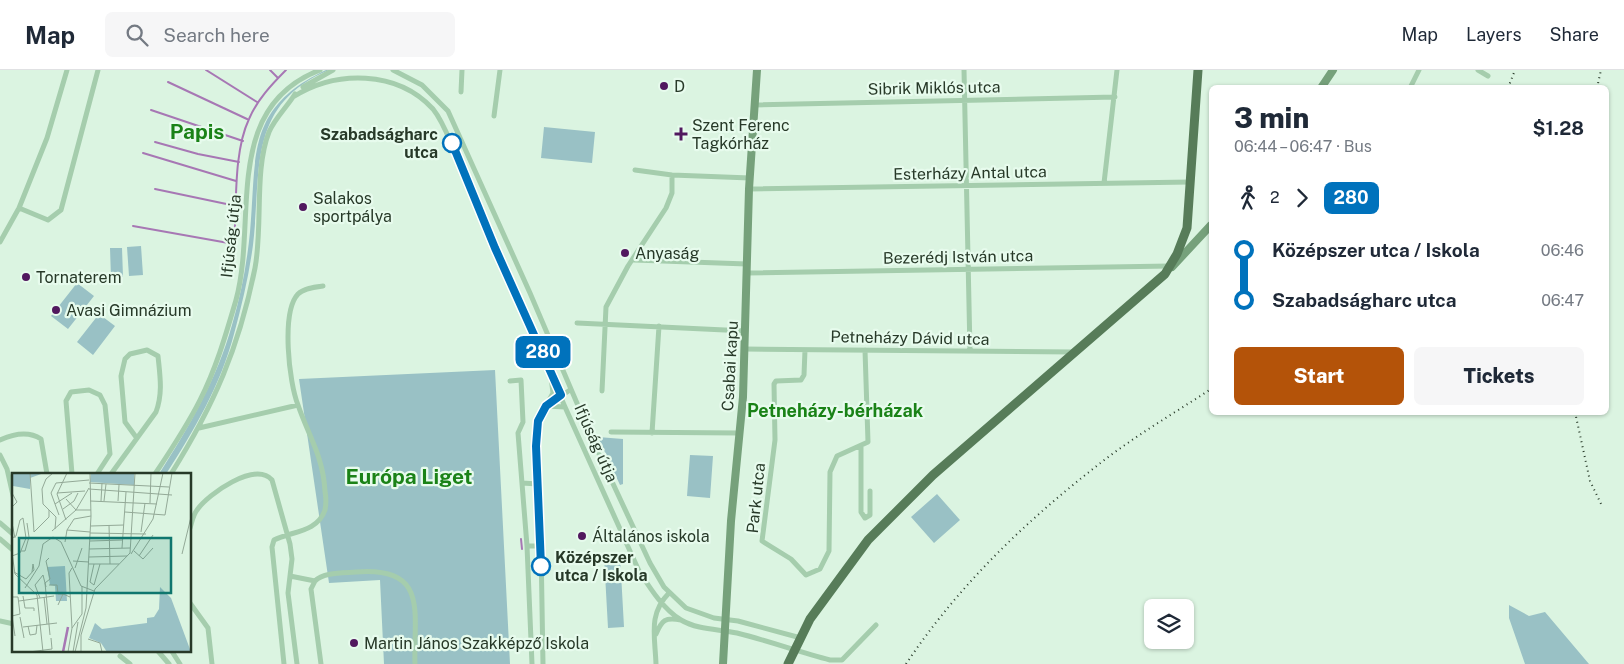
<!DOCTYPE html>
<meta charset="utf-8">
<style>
body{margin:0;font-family:"Public Sans",sans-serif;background:#f6f6f7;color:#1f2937;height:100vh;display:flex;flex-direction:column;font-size:19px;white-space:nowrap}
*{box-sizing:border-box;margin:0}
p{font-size:16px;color:#747a83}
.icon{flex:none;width:28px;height:28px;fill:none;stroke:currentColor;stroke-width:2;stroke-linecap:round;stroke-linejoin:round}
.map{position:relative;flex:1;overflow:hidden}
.panel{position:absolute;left:1209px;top:15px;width:400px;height:330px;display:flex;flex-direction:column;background:#fff;border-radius:8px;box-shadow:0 1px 4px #0004}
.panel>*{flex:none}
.badge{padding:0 10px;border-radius:8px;font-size:18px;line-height:32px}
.controls{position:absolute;left:1144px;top:529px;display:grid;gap:10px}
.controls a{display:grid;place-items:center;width:50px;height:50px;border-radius:8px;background:#fff;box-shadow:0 1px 4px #0004;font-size:25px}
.map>.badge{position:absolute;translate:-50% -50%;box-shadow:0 0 0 2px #fff}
.legs{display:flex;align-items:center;gap:8px;height:55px;padding:0 25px;font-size:16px}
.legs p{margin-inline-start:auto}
.headline{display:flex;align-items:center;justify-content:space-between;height:85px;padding:0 25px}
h1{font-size:28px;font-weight:800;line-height:38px}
.primary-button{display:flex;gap:10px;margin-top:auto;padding:10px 25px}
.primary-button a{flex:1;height:58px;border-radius:8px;background:#b45309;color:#fff;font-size:20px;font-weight:800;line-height:58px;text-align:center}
.primary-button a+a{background:#f6f6f7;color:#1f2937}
ul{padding:0 25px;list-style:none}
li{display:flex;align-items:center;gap:18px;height:50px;font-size:19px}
li i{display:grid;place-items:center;width:8px;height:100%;margin:0 6px;background:currentColor}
li i::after{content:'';width:12px;height:12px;margin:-6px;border:4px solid;border-radius:50%;background:#fff}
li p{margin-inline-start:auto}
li:first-child i{background:linear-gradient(#0000 50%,currentColor 0)}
li:last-child i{background:linear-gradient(currentColor 50%,#0000 0)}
header{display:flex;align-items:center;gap:30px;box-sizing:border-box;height:70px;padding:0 25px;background:#fff;border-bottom:1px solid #e0e1e3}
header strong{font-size:24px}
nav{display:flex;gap:28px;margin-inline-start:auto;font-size:18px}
.search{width:350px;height:45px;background:#f6f6f7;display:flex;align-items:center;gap:12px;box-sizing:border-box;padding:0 18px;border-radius:8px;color:#747a83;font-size:19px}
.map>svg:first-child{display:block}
.green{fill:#99c1c5}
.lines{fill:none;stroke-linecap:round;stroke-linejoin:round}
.stream{stroke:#a777b4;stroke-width:2}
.street{stroke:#a5cdad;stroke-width:5}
.secondary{stroke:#76a17b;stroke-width:8}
.primary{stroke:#577c59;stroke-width:9}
.rail{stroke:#273928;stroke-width:2;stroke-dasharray:1 4;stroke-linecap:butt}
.line-1-casing{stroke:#fff;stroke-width:11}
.line-1{stroke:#0072bc;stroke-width:8}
.poi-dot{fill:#51185e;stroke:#e7fbed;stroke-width:2}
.stop-1-dot{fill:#fff;stroke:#0072bc;stroke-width:2.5}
.labels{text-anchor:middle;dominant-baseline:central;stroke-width:4.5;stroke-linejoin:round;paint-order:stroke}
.poi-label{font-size:16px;fill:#273928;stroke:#e7fbed;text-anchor:start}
.street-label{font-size:16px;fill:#273928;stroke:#e7fbed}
.stop-label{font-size:16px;font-weight:bold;fill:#273928;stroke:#e7fbed;text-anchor:end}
.neighbourhood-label{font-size:18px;font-weight:bold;fill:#1a8217;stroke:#e7fbed}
.district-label{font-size:21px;font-weight:bold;fill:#1a8217;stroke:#e7fbed}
.inset-river{fill:none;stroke:#a777b4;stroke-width:2.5}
.inset-road{fill:none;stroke:#93a997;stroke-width:1}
.view{fill:#0f766e;fill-opacity:0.15;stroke:#0f766e;stroke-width:2.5}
.inset-edge{fill:none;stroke:#273928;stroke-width:2.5}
</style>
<header>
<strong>Map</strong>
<div class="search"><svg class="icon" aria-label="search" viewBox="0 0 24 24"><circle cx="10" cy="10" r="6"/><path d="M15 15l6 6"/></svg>Search here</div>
<nav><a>Map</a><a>Layers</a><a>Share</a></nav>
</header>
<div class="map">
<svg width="1624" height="594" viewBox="0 0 1624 594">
<rect width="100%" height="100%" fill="#dbf4e1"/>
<path class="green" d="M326,0h3c-83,35 -67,101 -76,175 -4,30 -11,60 -19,89 -13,50 -40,97 -68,140h-7c30,-47 58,-95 73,-149 9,-30 15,-62 18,-93 7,-76 -5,-124 76,-162z
M544,57l51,5 -3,31 -51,-5z
M141,176l2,29 -14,1 -2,-29z
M110,178h12l1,29 -12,1z
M77,213l17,13 -26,33 -17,-13z
M99,244l16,12 -22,29 -16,-13z
M495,300l15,294h-126l-4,-84 -51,3 -30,-204z
M598,367l25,2v45l-3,1z
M690,385l23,1 -3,42 -23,-2z
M937,424l23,26 -26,23 -23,-26z
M620,485l4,72 -16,1 -4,-72z
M1509,535l20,11 16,-4 44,52h-64l-16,-46z"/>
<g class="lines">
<path class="stream" d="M206,0l51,32
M270,0l8,8
M168,12l79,37
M151,40l92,31
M155,72l43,12 41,8
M143,83l93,28
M155,119l81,17
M133,156l101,18c3,-38 -1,-91 15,-125 8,-19 23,-35 37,-49
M521,469l1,10"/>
<path class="street" d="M393,0l29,15 26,26 82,182 64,150 56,120 14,24 22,21 28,10 24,3 63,17
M964,0l6,281
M1478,0l10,6
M303,17l30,-17
M1410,18l9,-18
M461,22l1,-22
M293,27c43,-27 104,-27 140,12 8,10 13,22 18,34l114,264 74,164c11,17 24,38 42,49 17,10 38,9 56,13 32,8 62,19 93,27h12l34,-35
M754,35l361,-8
M494,46l6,-46
M635,100l37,5 78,3
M1104,113l13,-113
M749,119l441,-7
M19,138l29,12 13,-10 37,-140
M0,172l19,-34 28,-70 20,-68
M634,190l113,4
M747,203l423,-7
M577,253l169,8
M745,279l329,3
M805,280l-1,25 -3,5 -25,1 -2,3 1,56 -13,101 29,18 15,16 14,-6 9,-18 1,-79 7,-16 31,-14 -3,-92
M551,307l2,16 -7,13 19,1
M510,311l11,-1 2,42 -5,11 9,113 5,118
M602,321l4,-84 22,-41 38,-58 6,-15v-18
M199,358l99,-23
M611,362l128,1
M652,363l7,-107
M0,370c13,-6 29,-9 41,-1l6,35
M861,377v65l4,6 5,-3v-24
M0,385l7,14 7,31
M72,404l-6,-73 5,-9 18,-2 11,5 5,10 5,49 -13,20
M111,404l45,-62c7,-19 4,-36 2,-56l-11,-6 -17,4 -5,5 -4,17 4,46 11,15
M155,404c16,-24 32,-48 45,-74 16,-31 26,-66 36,-100 22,-80 -15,-192 84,-230
M171,404c43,-69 68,-126 84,-206 8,-42 -1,-98 14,-136 6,-14 18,-25 26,-38
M522,413l16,1
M0,453l14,12
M190,458c2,-6 3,-13 7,-18 11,-16 58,-49 75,-30l18,64 2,15 -4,34 9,71
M0,469l14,12
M527,476h14
M290,506l25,5 -4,8 10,75
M315,511c8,-9 29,-8 41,-9 74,-6 57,42 59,92
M190,533l18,25 4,36
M0,551l14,3
M656,564c6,-14 9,-17 25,-14
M157,580l12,14
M171,580l9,14
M120,586l10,8
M284,594l-12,-117 2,-7c17,-9 43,-7 51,-30 1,-5 1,-13 0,-19 -2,-35 -16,-54 -27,-86 -9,-22 -17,-93 0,-111 6,-6 17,-7 25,-8
M543,594l-2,-118 -5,-100 2,-25 8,-15 24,-16
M656,594c-1,-28 -8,-50 13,-71"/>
<path class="secondary" d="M1321,18l12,-18
M1172,197l39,-42
M723,594l8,-143 12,-124 6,-208 8,-119"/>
<path class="primary" d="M788,594l22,-45 58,-79 65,-65 232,-201 12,-20 10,-26 11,-158"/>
<path class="rail" d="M1508,18l7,-18
M1597,18l4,-18
M1575,342l15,69 12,25
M906,594c54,-81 124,-147 201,-206 33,-25 69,-46 104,-69"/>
</g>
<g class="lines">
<g class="line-1-casing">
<path id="line-1" d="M452,73l43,105 66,147 -15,11 -8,15 -2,25 5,120"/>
</g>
<use href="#line-1" class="line-1"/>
</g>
<g class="poi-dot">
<circle cx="664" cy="16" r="5"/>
<path d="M678.5 56.5h5v5h5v5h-5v5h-5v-5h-5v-5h5z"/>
<circle cx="303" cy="137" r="5"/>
<circle cx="625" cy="183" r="5"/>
<circle cx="26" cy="207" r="5"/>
<circle cx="56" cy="240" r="5"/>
<circle cx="582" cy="466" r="5"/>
<circle cx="354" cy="573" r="5"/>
</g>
<g class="stop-1-dot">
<circle cx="452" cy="73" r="9"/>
<circle cx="541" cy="496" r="9"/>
</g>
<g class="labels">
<g class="poi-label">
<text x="674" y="16">D</text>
<text x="692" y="55">Szent Ferenc<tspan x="692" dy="18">Tagkórház</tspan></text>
<text x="313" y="128">Salakos<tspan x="313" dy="18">sportpálya</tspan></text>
<text x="635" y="183">Anyaság</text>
<text x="36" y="207">Tornaterem</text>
<text x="66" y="240">Avasi Gimnázium</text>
<text x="592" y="466">Általános iskola</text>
<text x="364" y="573">Martin János Szakképző Iskola</text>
</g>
<g class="street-label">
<text transform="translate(934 18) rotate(-1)">Sibrik Miklós utca</text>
<text transform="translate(970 103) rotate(-1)">Esterházy Antal utca</text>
<text transform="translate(231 166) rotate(-84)">Ifjúság útja</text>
<text transform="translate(958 187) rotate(-1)">Bezerédj István utca</text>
<text transform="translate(910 268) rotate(1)">Petneházy Dávid utca</text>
<text transform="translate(730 296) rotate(-87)">Csabai kapu</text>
<text transform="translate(596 373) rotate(66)">Ifjúság útja</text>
<text transform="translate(756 428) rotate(-84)">Park utca</text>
</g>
<g class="stop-label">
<text x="438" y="64">Szabadságharc<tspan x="438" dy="18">utca</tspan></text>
<text x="555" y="487" text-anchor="start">Középszer<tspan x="555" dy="18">utca / Iskola</tspan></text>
</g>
<g class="neighbourhood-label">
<text x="835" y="340">Petneházy-bérházak</text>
</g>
<g class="district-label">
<text x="197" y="61">Papis</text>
<text x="409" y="406">Európa Liget</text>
</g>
</g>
<g transform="translate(12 403)">
<rect width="179" height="179" fill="#dbf4e1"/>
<path d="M0,0h32l-14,5v11l-17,-3zM79,0h43v12l-44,-3zM53,93l2,35h-11l-1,-15 -5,-1 -3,-18zM148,114l11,11 20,54h-84l-6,-9 -12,-5 6,-15 7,6 45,-6v-5l7,-1 5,-8z" fill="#99c1c5"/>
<path class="inset-river" d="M51,179l5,-25"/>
<path class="inset-road" d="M18,0l4,59 15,-15v-7M41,0l-7,6 -4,10 1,15 13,13 -1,12M77,10l80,4M77,16l83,6M0,20l5,9 -5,5M45,20l28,-2M54,26l10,11h15M78,28l67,3M89,28l1,-18M92,28l2,-17M106,28l1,-16M138,30l1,-30M43,31l-4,-11 5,-10 33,-3M51,36l11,-8 4,-8M113,39l40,3 7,-42M47,42l-4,-11 17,-11M54,47l-9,-26 10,-21M0,50l3,15M97,52l1,39M79,53l33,-1M55,57l23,2M40,58l24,-21 13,-22M129,59l4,-29M78,60l56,1M0,65l4,-2 4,-16 3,-2 3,20 -6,15 -8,3M78,68l33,-1M53,69l2,-12 7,-11 17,-3M110,75l4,-56M77,76l41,-1M9,78h4l4,-14 -2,-14M122,78l9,8 10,-11M0,80l3,21 22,21 6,57M119,81l22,-35 10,-46M170,81l9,-37M127,83l14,-21M77,84l38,-1M37,85l-3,3 4,18 -5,4 5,52M61,88l16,1M77,91h30M82,91l-4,18 4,3 6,-21M63,95l7,-20M2,99l12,7 8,-9 -1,-6 -1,8M37,112h8l1,9h5M13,115l14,-22 4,-22 10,-7 8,5 20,44 13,5M11,123l2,12h9v3M0,124h6l2,17 -8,2 3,20M32,124l3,27M28,125l-5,-13 8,-10 3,12M7,128l35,-5M46,132l5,-11 7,3M8,144l4,21M16,153l2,9 6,-1 1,-9M11,154l34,-4M60,155l10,-14v-28M76,166l12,4 2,9M17,179l23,-3 -1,-11M56,179l4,-24 -3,-55 3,-5M61,179l5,-30M63,179l11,-44 5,-92 -1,-43M69,179v-17l14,-46 35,-36 5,-80"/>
<path class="view" d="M7,65h152v55h-152z"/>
<rect width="179" height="179" class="inset-edge"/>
</g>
</svg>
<div class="controls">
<a><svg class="icon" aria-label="layers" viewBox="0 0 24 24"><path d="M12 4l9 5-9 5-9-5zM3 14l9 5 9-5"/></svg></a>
</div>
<b class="badge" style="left:543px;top:282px;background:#0072bc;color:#fff">280</b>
<section class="panel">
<div class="headline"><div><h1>3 min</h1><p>06:44 – 06:47 · Bus</p></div><b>$1.28</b></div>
<div class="legs"><svg class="icon" aria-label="walk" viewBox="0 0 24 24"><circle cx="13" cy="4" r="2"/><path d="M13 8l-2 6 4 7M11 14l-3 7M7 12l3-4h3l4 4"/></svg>2<svg class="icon" aria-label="forward" viewBox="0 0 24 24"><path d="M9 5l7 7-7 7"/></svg><b class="badge" style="background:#0072bc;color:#fff">280</b></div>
<ul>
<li><i style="color:#0072bc"></i><b>Középszer utca / Iskola</b><p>06:46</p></li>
<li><i style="color:#0072bc"></i><b>Szabadságharc utca</b><p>06:47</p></li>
</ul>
<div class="primary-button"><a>Start</a><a>Tickets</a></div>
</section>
</div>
